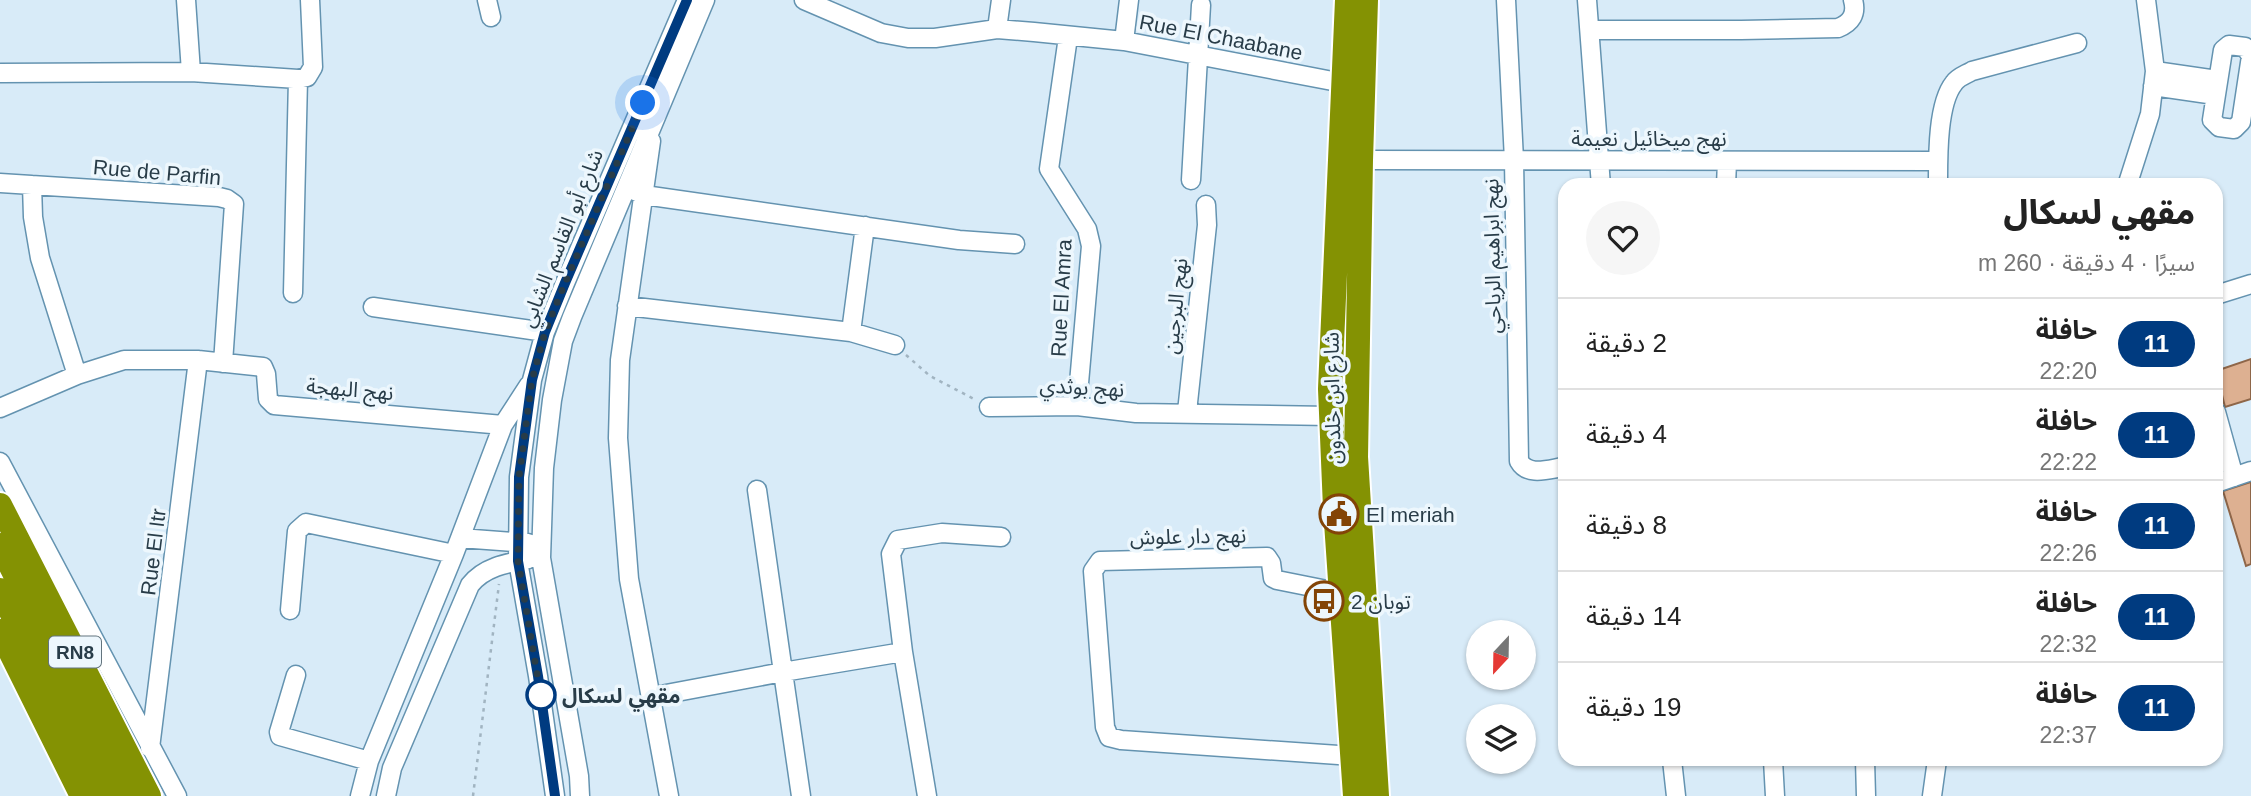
<!DOCTYPE html>
<html lang="ar">
<meta charset="utf-8">
<style>
body{margin:0;font-family:Helvetica,"Noto Sans Arabic",sans-serif;background:#f6f6f6;color:#222;direction:rtl;height:100vh;display:flex;flex-direction:column;font-size:26px;white-space:nowrap}
*{box-sizing:border-box;margin:0}
p{font-size:23px;color:#767676}
.icon{flex:none;width:38px;height:38px;fill:none;stroke:currentColor;stroke-width:2;stroke-linecap:round;stroke-linejoin:round}
.map{position:relative;flex:1;overflow:hidden;direction:ltr}
.details{position:absolute;left:1558px;top:178px;width:665px;height:588px;display:flex;flex-direction:column;background:#fff;border-radius:21px;box-shadow:0 2px 5px #0004;direction:rtl}
.details>*{flex:none}
.badge{padding:0 14px;border-radius:23px;font-size:24px;line-height:46px}
.needle{width:46px;rotate:202deg}
.tools{position:absolute;left:1466px;top:620px;display:grid;gap:14px}
.tools a{display:grid;place-items:center;width:70px;height:70px;border-radius:50%;background:#fff;box-shadow:0 2px 5px #0004;font-size:35px}
.you{position:absolute;width:35px;height:35px;margin:-18px;border:5px solid #fff;border-radius:50%;background:#1a73e8;box-shadow:0 0 0 10px #1a73e833}
.map>.badge{position:absolute;translate:-50% -50%;box-shadow:0 0 0 4px #fff}
.round{display:grid;place-items:center;flex:none;width:74px;height:74px;border-radius:37px;background:#f6f6f6}
.headline{display:flex;align-items:center;justify-content:space-between;height:119px;padding:0 28px}
h1{font-size:33px;font-weight:800;line-height:52px}
ul{padding:0;list-style:none}
li{display:flex;align-items:center;gap:21px;height:91px;padding:0 28px;border-top:2px solid #e0e0e0}
li div{flex:1}
li b{display:block;font-size:26px}
li em{font-style:normal}
li .badge{min-width:77px;font-weight:700;text-align:center}
.map>svg:first-child{display:block}
.building{fill:#ddb091;stroke:#8e6649;stroke-width:2}
.lines{fill:none;stroke-linecap:round;stroke-linejoin:round}
.minor-casing{stroke:#6493b0;stroke-width:21}
.highway-casing{stroke:#fff;stroke-width:28}
.path{stroke:#a1b4c1;stroke-width:2.5;stroke-dasharray:3.5 5;stroke-linecap:butt}
.minor{stroke:#fff;stroke-width:18}
.highway{stroke:#849203;stroke-width:24}
.line-casing{stroke:#fff;stroke-width:16}
.line{stroke:#003b80;stroke-width:10}
.walk{stroke:#283c48;stroke-width:7;stroke-dasharray:0 12.6}
.stop-dot{fill:#fff;stroke:#003b80;stroke-width:3.5}
.labels{text-anchor:middle;dominant-baseline:central;stroke-width:7;stroke-linejoin:round;paint-order:stroke}
.shield{fill:#edf7fd;stroke:#63747e;stroke-width:2}
.shield-label{font-size:19px;font-weight:bold;fill:#283c48}
.street-label{font-size:21px;fill:#283c48;stroke:#edf7fd}
.poi-label{font-size:21px;fill:#283c48;stroke:#edf7fd;text-anchor:start}
.stop-label{font-size:21px;font-weight:bold;fill:#283c48;stroke:#edf7fd;text-anchor:start}
</style>
<div class="map">
<svg width="2251" height="796" viewBox="0 0 2251 796">
<rect width="100%" height="100%" fill="#d8ebf8"/>
<path class="building" d="M2251,359v40l-26,8 -9,-36z
M2251,482v82l-5,2 -23,-75z"/>
<g class="lines">
<g class="minor-casing">
<path id="minor" d="M186,0l5,72
M487,0l4,17
M804,0l77,33 27,5h27l62,-9 37,3 90,9 219,42
M1506,0l8,160 5,301c9,16 30,8 45,6
M1587,0l14,186
M997,29l4,-29
M1590,30h151l97,-2c13,-5 19,-14 15,-28
M1068,37l-19,132 38,60 4,17 -14,160
M1124,41l5,-41
M2229,45l16,2 6,9 -10,66 -7,7 -15,-2 -7,-7 11,-70z
M2155,71l62,9
M0,73l191,-1 107,7 9,-2 6,-10 -3,-67
M2153,86l62,9
M651,141l-31,219 -2,78 11,141 40,217
M1361,160l577,1
M1191,180l10,-175
M0,183l219,14 8,2 7,5 -11,159
M32,185l1,32 7,41 37,117
M1726,186l1,-25
M1938,186c0,-27 -1,-82 16,-103 4,-6 11,-8 18,-12l105,-28
M2127,186l23,-72 5,-43 -9,-71
M635,191l9,4 315,45 56,4
M293,293l5,-214
M2216,295l35,-11
M627,306l224,26 44,13
M373,307l172,25
M851,332l14,-106
M989,407l88,-1 59,7 194,3
M0,408l77,-33 47,-15h74l65,7 3,7 2,25 6,6 229,20
M1187,412l20,-187 -1,-20
M2216,412l18,65
M0,462l177,334
M2216,483l35,-12
M460,538l68,5
M1342,593l-65,-13 -4,-2 -2,-15 -4,-6 -167,4 -7,10 12,156 4,10 12,3 232,16
M290,610l7,-79 9,-8 148,31
M903,652l-12,-98 7,-14 44,-7 59,4
M296,675l-17,57 1,4 89,25
M650,697l133,-25 -26,-182
M150,748l48,-388
M1672,760l4,36
M1773,760l2,36
M1865,760l1,36
M360,796l9,-35 85,-207 49,-129 26,-40
M386,796l6,-28 78,-183c14,-18 37,-22 59,-26
M555,796l-17,-120 -20,-115 1,-84 13,-97 13,-48 20,-49 122,-283
M580,796l-1,-20 -38,-218 3,-90 8,-68 11,-59 9,-24 133,-317
M801,796l-18,-124 120,-20 24,144
M1932,796l5,-36"/>
</g>
<g class="highway-casing">
<path id="highway" d="M1347,0l-17,389 5,119 20,288
M1366,0l-5,160 -5,297 21,339
M0,505l149,291
M0,545l128,251
M0,590l103,206
M0,631l82,165"/>
</g>
<path class="path" d="M906,355l24,21 44,23
M473,796l26,-212"/>
<use href="#minor" class="minor"/>
<use href="#highway" class="highway"/>
</g>
<g class="lines">
<g class="line-casing">
<path id="line" d="M555,796l-17,-120 -20,-115 1,-84 13,-97 13,-48 20,-49 122,-283"/>
</g>
<use href="#line" class="line"/>
<path class="walk" d="M541,695l1,8 -24,-142 1,-84 13,-97 13,-48 20,-49 78,-180"/>
</g>
<defs>
<g id="civic-ring" transform="scale(2.0125)"><circle r="9.5" fill="#edf7fd" stroke="#834406" stroke-width="1.5"/><path d="M-.6-6.5H3V-4.5H.6V-3L4-1V1h2V6H-6V1h2V-1L-.6-3ZM-1.2 2.5V6h2.4V2.5Z" fill="#834406"/></g>
<g id="bus-ring" transform="scale(2.0125)"><circle r="9.5" fill="#edf7fd" stroke="#834406" stroke-width="1.5"/><path d="M-5-6H5V4H4V6H2V4H-2V6H-4V4H-5ZM-3.5-4V0h7V-4ZM-3.5 1.2v1.5H-2V1.2ZM2 1.2v1.5H3.5V1.2Z" fill="#834406"/></g>
</defs>
<g fill-rule="evenodd">
<use href="#civic-ring" x="1339" y="514"/>
<use href="#bus-ring" x="1324" y="601"/>
</g>
<circle class="stop-dot" cx="541" cy="695" r="14"/>
<g class="labels">
<rect class="shield" x="49" y="636.5" width="52" height="31" rx="5"/>
<g class="shield-label">
<text x="75" y="652">RN8</text>
</g>
<g class="street-label">
<text transform="translate(1221 37) rotate(11)">Rue El Chaabane</text>
<text x="1649" y="138">نهج ميخائيل نعيمة</text>
<text transform="translate(157 172) rotate(5)">Rue de Parfin</text>
<text transform="translate(561 238) rotate(-68)">شارع أبو القاسم الشابي</text>
<text transform="translate(1492 256) rotate(-91)">نهج ابراهيم الرياحي</text>
<text transform="translate(1061 298) rotate(-87)">Rue El Amra</text>
<text transform="translate(1175 306) rotate(-84)">نهج البرجين</text>
<text transform="translate(1082 387) rotate(3)">نهج بوثدي</text>
<text transform="translate(350 389) rotate(5)">نهج البهجة</text>
<text transform="translate(1332 398) rotate(-91)">شارع ابن خلدون</text>
<text transform="translate(1188 536) rotate(-1)">نهج دار علوش</text>
<text transform="translate(153 552) rotate(-83)">Rue El Itr</text>
</g>
<g class="poi-label">
<text x="1366" y="514">El meriah</text>
<text x="1351" y="601">توبان 2</text>
</g>
<g class="stop-label">
<text x="562" y="695">مقهي لسكال</text>
</g>
</g>
</svg>
<div class="tools">
<a><svg class="needle" viewBox="-14 -14 28 28"><path d="M0-13l5 13h-10z" fill="#e53935"/><path d="M0 13l5-13h-10z" fill="#767676"/></svg></a>
<a><svg class="icon" aria-label="layers" viewBox="0 0 24 24"><path d="M12 4l9 5-9 5-9-5zM3 14l9 5 9-5"/></svg></a>
</div>
<div class="you" style="left:643px;top:103px"></div>
<section class="details">
<div class="headline"><div><h1>مقهي لسكال</h1><p>سيرًا · 4 دقيقة · 260 m</p></div><a class="round"><svg class="icon" aria-label="heart" viewBox="0 0 24 24"><path d="M12 20l-8-8c-3-5 5-10 8-4 3-6 11-1 8 4z"/></svg></a></div>
<ul>
<li><span class="badge" style="background:#003b80;color:#fff">11</span><div><b>حافلة</b><p>22:20</p></div><em>2 دقيقة</em></li>
<li><span class="badge" style="background:#003b80;color:#fff">11</span><div><b>حافلة</b><p>22:22</p></div><em>4 دقيقة</em></li>
<li><span class="badge" style="background:#003b80;color:#fff">11</span><div><b>حافلة</b><p>22:26</p></div><em>8 دقيقة</em></li>
<li><span class="badge" style="background:#003b80;color:#fff">11</span><div><b>حافلة</b><p>22:32</p></div><em>14 دقيقة</em></li>
<li><span class="badge" style="background:#003b80;color:#fff">11</span><div><b>حافلة</b><p>22:37</p></div><em>19 دقيقة</em></li>
</ul>
</section>
</div>
